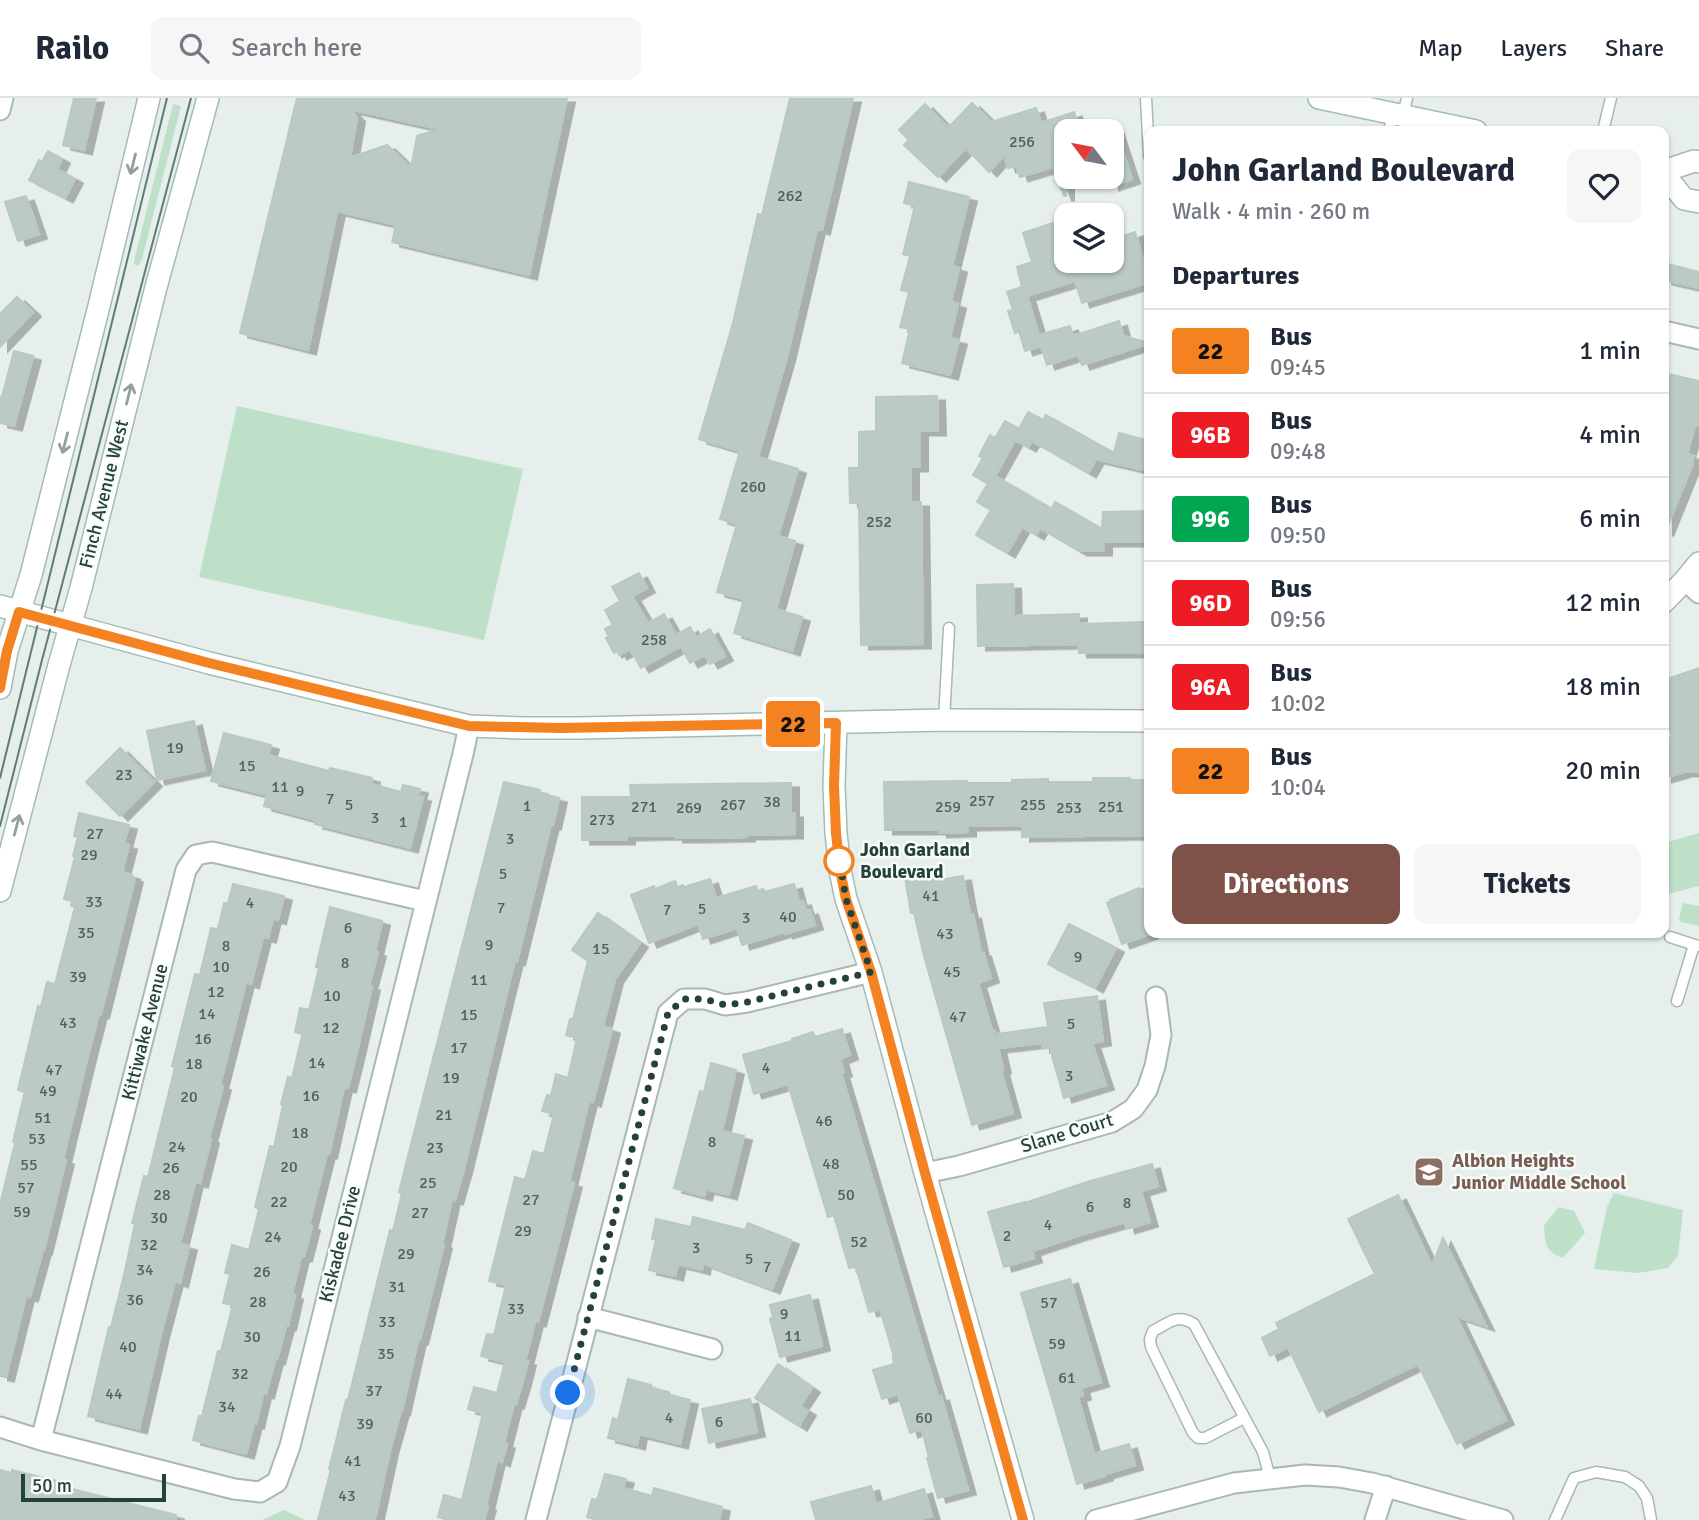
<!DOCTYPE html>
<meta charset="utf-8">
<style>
body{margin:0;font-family:Signika,sans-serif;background:#f6f6f7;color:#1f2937;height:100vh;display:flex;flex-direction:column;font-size:26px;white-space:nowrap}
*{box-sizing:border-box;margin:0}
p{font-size:23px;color:#747a83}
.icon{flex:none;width:38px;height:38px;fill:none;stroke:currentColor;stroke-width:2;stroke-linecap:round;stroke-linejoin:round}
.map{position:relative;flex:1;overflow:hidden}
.details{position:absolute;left:1144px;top:28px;width:525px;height:812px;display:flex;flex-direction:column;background:#fff;border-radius:14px;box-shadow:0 2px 5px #0004}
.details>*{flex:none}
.badge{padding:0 14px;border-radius:5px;font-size:24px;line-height:46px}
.needle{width:46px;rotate:302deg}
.tools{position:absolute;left:1054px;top:21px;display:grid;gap:14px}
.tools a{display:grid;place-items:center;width:70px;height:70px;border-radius:14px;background:#fff;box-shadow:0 2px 5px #0004;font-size:35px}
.scale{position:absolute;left:21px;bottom:18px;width:145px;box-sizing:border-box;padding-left:7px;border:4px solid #24423a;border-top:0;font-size:19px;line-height:24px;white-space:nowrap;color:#24423a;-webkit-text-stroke:5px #f7fbf9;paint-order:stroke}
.you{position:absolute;width:35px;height:35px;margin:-18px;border:5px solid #fff;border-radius:50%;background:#1a73e8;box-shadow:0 0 0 10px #1a73e833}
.map>.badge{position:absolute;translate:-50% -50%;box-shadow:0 0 0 4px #fff}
h2{padding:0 28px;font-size:26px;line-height:63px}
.round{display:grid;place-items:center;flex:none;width:74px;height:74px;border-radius:14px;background:#f6f6f7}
.head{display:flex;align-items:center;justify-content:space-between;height:119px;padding:0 28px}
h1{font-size:33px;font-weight:700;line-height:52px}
.button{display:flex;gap:14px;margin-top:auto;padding:14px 28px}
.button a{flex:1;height:80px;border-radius:14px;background:#7f5249;color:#fff;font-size:28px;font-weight:700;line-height:80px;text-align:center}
.button a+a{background:#f6f6f7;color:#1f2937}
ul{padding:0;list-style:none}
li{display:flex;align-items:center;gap:21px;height:84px;padding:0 28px;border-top:2px solid #e0e1e3}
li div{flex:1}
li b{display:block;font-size:26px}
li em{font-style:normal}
li .badge{min-width:77px;font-weight:700;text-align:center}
header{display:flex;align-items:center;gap:42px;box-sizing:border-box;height:98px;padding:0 35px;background:#fff;border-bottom:2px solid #e0e1e3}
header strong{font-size:33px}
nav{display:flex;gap:38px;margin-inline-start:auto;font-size:24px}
.search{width:490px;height:63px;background:#f6f6f7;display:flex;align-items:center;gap:18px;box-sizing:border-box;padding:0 24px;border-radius:14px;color:#747a83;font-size:26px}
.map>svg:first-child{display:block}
.green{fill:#bfe0c8}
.building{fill:#bbcac4;stroke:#b8c9c2;stroke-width:2;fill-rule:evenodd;filter:url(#shadow)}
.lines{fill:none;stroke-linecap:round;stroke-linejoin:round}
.lane-casing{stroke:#a8b8b2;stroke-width:13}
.street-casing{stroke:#a8b8b2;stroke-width:23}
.secondary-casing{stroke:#a4bbb3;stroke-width:24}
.lane{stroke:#fff;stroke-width:10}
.street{stroke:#fff;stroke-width:19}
.secondary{stroke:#fff;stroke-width:21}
.tram{stroke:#5f7d75;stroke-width:2}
.oneway{stroke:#92a09c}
.line-casing{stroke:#fff;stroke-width:16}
.line{stroke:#f58220;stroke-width:10}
.walk{stroke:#24423a;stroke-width:7;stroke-dasharray:0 12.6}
.stop-dot{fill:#fff;stroke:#f58220;stroke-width:3.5}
.labels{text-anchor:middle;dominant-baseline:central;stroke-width:5;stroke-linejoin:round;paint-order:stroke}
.number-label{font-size:16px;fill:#4a645c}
.street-label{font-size:19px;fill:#24423a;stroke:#f7fbf9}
.stop-label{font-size:19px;font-weight:bold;fill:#24423a;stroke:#f7fbf9;text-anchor:start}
.education-label{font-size:19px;font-weight:bold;fill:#785e54;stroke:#f7fbf9;text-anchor:start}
</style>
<header>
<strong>Railo</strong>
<div class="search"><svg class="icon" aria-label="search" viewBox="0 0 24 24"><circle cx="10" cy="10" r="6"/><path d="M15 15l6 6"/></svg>Search here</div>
<nav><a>Map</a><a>Layers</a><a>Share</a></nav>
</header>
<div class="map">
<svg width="1699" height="1422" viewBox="0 0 1699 1422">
<defs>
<filter id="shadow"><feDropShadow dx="8" dy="4.5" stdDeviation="0" flood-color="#0004"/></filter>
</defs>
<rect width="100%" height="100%" fill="#e6efeb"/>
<path class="green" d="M173,6l8,2 -39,153 -3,6 -2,1 -3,-2 1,-7z
M237,308l286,63 -39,171 -285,-63z
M1699,735v53l-35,9v-52z
M1683,805l16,3v20l-18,-4 -2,-3z
M1614,1095l69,17 -5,46 -10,12 -30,5 -44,-4 13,-62z
M1559,1109l15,4 11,22 -22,25c-18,-6 -18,-15 -19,-33z
M284,1412l21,10h-43z"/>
<path class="building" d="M74,0h22l-12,52 -21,-5z
M297,0h270l-38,177 -137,-33 4,-17 -59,-14 -29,139 -68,-17zM349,11l77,17 13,3 -22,7 -6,32 -24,-23 -37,13 7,-41z
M790,0h63l-31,132 -5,-1 -30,128 -29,100 40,12 -20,67 17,5 -19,68 26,8 -10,34 -58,-18 10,-34 -27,-7 20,-68 -17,-5 20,-68 -41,-12 34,-116 25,-109 4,1z
M972,5l19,19 45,-14 5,15 33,-11 6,19h-14v65h-2l-11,-29 -33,10 -4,-11 -8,2 -4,-13 -15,17 -23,-24 -28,29 -34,-32 5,-5 -10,-10 26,-26 23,24z
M1114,26l18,55 -21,7v-61z
M48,53l14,8 -5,10 18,10 -10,19 -36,-18 10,-20 3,2z
M909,84l60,15 -17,69 7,2 -8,34 7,2 -8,34 9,2 -9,35 -48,-12 8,-34 -10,-2 9,-35 -8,-2 9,-34 -7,-2 12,-48 -11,-3z
M26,98l13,38 -21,7 -13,-39z
M1056,124l7,22 3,-1v18h45v-21l24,-8 9,30 6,-2v22l-68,21 -7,-22 -48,15 12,39 31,-9 3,10 46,-15 4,15 27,7 -68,22 -4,-10 -31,10 -6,-19 -16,5 -6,-20 -4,2 -7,-22 5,-1 -6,-18 15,-5 -5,-20 15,-5 -9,-29z
M1664,165l35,9v16l-35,-8z
M17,199l16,15 -33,35v-33z
M14,253l19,5 -19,70 -14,-3v-26h2z
M1664,275l35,8v45l-4,-1 -8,29 7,2 -3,7h2l-28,69z
M937,298l1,35h-18v36h-9v35h10l2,142 -62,1 -2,-142h-9l-1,-35h10v-36l17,-1v-34z
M1028,314l15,8 3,-5 68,38 5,-20 31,8 -6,29 -48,-11 -8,14 -56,-32 -4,6 -13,-7 -20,36 57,33 3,-7 47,27 1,-17 47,-1v31h-46v9h-25l-39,-23 -4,7 -14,-8 -15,26 -31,-18 15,-25 -14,-8 11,-19 -15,-8 10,-17 -4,-2 11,-21 5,3 10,-17 14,8z
M639,475l8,15 -15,8 16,27 16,-9 12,21 14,-8 6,10 14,-8 15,27 -15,8 -5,-9 -15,8 -9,-17 -40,22 -11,-19 -11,6 -2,-4 -3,2 -8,-15 3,-1 -4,-8 8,-4 -8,-15 15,-9 -8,-14z
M1013,486l1,32 65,-2v10l66,-2v8h5v23h-71l-1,-9 -100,2 -1,-61z
M1699,570v104h-15l-20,6v-38l8,-3 -8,-22v-35z
M194,623l11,49 -48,10 -10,-49z
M224,635l47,12 -3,10 61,16 1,-3 42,10 -1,6 30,8 2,-7 17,4 -2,7 5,1 -13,51 -95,-24 1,-4 -52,-14 3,-11 -56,-14z
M120,650l34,34 -34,34 -34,-34z
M1093,680h37v2h20v55l-128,2v-12l-54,1v6l-29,1v-3h-54l-1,-48 83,-1v2h45v-3l36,-1v3h45z
M504,684l36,8 -1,3 20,5 -6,27 -2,-1 -34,137 -2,-1 -9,36 -42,173 -9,31 -3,-1 -10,45h2l-24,96h-2l-16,71h-1l-11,39 -14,65 -2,5h-56l13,-51h-2l8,-32 9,-37h2l42,-170 3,1 9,-38 -3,-1 8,-32z
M791,685v30h4v21l-48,1v2l-52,1h-20v-3l-48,1v4h-45v-43h49l-1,-12z
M79,715l50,12 -5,19 5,1 -7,27 10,3v2l3,1 -34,136 -2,-1 -12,47 -24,99 3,1 -22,90h-1l-13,47 -4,-1 -20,81 -6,-1v-172l15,-61 -2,-1 11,-47 1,-3 -7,-2 20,-84 3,1 6,-25 8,2 20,-77 -4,-1 1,-5 -8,-2 11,-42 -2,-1 5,-19 -4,-1z
M927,777l1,7 35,-6 7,39 3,-1 8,38h2l8,26 -13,5 14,47h2l9,39 -2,1 12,43 -41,12 -48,-169 -10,-43h-3l-6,-35z
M710,781l6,19 40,-12 1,5 6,-2 1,3 30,-8 5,18 4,-1 3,10 4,-1 5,15 -30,9 -1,-2 -42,13 -5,-17 -34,11 -5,-15 -49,19 -18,-48 23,-9 1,3 20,-8 3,8z
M233,786l51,12 -6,24 -5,-2 -5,20 -5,-1 -12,47 -5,-2 -26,103 3,1 -14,52 2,1 -11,44 -5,-1 -14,58v4l8,2 -9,37 -5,-2 -14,53 -22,95 -51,-13 21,-89h2l13,-52 11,-51 -3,-1 12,-47 4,1 27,-110 -3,-1 23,-92 5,1 11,-47 7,1 6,-26h4z
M1150,789v47l-28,10 -15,-41 4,-2 -1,-1 29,-12 1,2z
M330,809l52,14 -7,30 3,1 -9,34h3l-16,70 -8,32 -4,-1 -15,67 -2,-1 -18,72 3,1 -8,31h-3l-9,37 3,1 -7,31h-2l-9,34h-2l-9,34h-3l-7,30 -2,-1 -8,31 -53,-14 6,-24h3l16,-65h3l12,-46 -10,-2 7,-29 -5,-1 7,-28 17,5 10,-41 -4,-2 15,-61 4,1 9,-42 -2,-1 7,-27 4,1 10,-42v-2l-7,-2 5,-24 9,2 10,-42 -3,-1z
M598,815l42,30 -25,36 -12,47 9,3 -9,35 -10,38 -4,-1 -20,81 5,1 -36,139h-3l-10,39h3l-5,20 -7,23 -2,-1 -10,40 3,1 -5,18 -5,-2 -11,46h2l-4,14h-36l-10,-3 6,-22 18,5 21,-87 -15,-4 6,-22 23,6 8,-31 -24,-6 6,-22 7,1 12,-50 -17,-4 26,-104 10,3 8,-29 11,3 10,-40 -12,-3 5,-16 4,1 5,-22 12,4 9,-40 -11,-3 4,-16h3l15,-58 -16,-11z
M1069,826l47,24 -21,40 -47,-24z
M1097,898l6,45 -11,2 14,42 -42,13 -12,-42 -1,-10 -9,2v-5l-43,5 -2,-14 51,-7 -4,-24z
M842,931l8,26 -10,4 4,13 -3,1 82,275 15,49 3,-1 27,94 -30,8 -11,-40h2l-7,-29 -12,4 -12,-39 -16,5 -9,-29 21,-6 -1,-7h1l-14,-48 -11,3 -13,-45 -7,1 -15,-53 -6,2 -40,-133 -34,10 -11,-39 49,-14v-2l21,-7 2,5z
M711,965l25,7 -14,61 22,5 -15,59 -23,-6 -2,7 -30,-8 26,-97 4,1z
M1152,1066l6,22 -17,5 9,31 -23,7 -2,-7 -45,13 -48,16 2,7 -30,9 -16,-55 37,-10v1l62,-21z
M1398,1097l34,71 11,-28 43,88 -30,-10 50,104 -49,24 -39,-80 -99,48 -31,-65 -18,9 -8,-18 17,-9 -3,-6 99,-49 -27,-55z
M693,1119l52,13 3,-7 43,17 -19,49 -69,-26 -1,7 -24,-6 -3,12 -26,-6 7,-30 -4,-1 4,-20 35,8z
M1070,1181l31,103 -20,6 2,7 -5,2 16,57 35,-10 6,21 -30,9v2l-28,8 -56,-191z
M810,1197l12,51 -42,11 -10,-38 3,-1 -3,-13z
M778,1266l34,24 -12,18 8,5 -9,15 -44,-28z
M628,1281l23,6v3l18,4v3l21,5 -10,44 -41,-10 -2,11 -29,-7 5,-20 5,2z
M750,1301l7,33 -48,11 -7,-34z
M0,1372l12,3v-3l45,11 -1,4 120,30 -1,5h-175z
M605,1376l21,5 -3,9 29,8 2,-8 68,19 -3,13h-122l-10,-3 5,-18 5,1z
M871,1388l5,18 48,-15 8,27 -15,4h-101l-5,-18z"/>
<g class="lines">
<g class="lane-casing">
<path id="lane" d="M1146,0l3,58
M1403,18l4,-18
M1389,33l4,-16
M1603,33l8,-33
M944,622l5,-92
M1670,839l28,9
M1677,903l17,-56
M1244,1320l-39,20h-7l-5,-5 -42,-86 -1,-8 3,-8c16,-8 24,-18 41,-7l69,128 7,26
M1555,1422l19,-42 22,-6 29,5 14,9 8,12 4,22"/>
</g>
<g class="street-casing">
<path id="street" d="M0,12l3,-12
M1664,233l35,8
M1685,482l14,13
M925,1075l34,-7 153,-44 21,-13 14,-19 8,-24 6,-31 -5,-38
M588,1219l124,32
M0,1329l41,13 193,49 26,3 17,-10 13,-36 173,-692 6,-28
M41,1342l145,-570 10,-15 16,-3 213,49
M536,1422l132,-507 16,-14h21l20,6 22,-3 124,-30
M1096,1422l138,-37 71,-8 34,2 33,6 131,37
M1375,1422l11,-34"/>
</g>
<g class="secondary-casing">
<path id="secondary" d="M1319,0l157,33
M1664,73l30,-10 5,1
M1664,76l20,25 15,3
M1664,504l21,-22 14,-17
M0,508l209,57 260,63 53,2h57l365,-8 206,1
M0,590l7,-37 24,-76 68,-269 50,-208
M836,625l-2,63 2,47 4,37 6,29 25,73 54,201 98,347
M0,793l59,-226 22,-77 74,-297 53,-193"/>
</g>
<use href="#lane" class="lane"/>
<use href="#street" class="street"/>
<use href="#secondary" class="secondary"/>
<path class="tram" d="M0,680l167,-680
M0,728l42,-166 149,-562"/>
</g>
<defs><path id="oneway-shaft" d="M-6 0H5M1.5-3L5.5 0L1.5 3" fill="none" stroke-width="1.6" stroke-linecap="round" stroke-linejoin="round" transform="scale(1.75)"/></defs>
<g class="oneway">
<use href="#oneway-shaft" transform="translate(133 66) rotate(104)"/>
<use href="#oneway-shaft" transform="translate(129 296) rotate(-76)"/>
<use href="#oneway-shaft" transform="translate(65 345) rotate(104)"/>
<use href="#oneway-shaft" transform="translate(17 727) rotate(-75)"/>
</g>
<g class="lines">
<g class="line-casing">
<path id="line" d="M0,590l7,-37 12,-39 190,51 260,63 91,2 276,-5 -2,63 2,47 4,37 6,29 25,73 54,201 98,347"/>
</g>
<use href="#line" class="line"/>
<path class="walk" d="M568,1295l100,-380 16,-14h21l20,6 22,-3 124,-30 -25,-73 -8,-47 1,9"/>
</g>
<defs>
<g id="school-square" transform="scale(1.575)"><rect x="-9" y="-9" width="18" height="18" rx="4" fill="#8d6e63" stroke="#f7fbf9"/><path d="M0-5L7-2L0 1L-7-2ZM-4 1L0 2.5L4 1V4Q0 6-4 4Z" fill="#fff"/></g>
</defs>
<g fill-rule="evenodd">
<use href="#school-square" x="1429" y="1074"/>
</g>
<circle class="stop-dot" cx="839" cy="763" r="14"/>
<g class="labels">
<g class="number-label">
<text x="1022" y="44">256</text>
<text x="790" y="98">262</text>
<text x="753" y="389">260</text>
<text x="879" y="424">252</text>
<text x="654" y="542">258</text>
<text x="175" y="650">19</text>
<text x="247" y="668">15</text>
<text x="124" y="677">23</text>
<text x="280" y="689">11</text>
<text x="300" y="693">9</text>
<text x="330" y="701">7</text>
<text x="982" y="703">257</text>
<text x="772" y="704">38</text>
<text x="349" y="707">5</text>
<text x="733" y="707">267</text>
<text x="1033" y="707">255</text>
<text x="527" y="708">1</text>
<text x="644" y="709">271</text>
<text x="948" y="709">259</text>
<text x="1111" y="709">251</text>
<text x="689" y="710">269</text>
<text x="1069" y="710">253</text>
<text x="375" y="720">3</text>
<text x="602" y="722">273</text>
<text x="403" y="724">1</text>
<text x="95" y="736">27</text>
<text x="510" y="741">3</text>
<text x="89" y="757">29</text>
<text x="503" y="776">5</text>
<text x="931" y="798">41</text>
<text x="94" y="804">33</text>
<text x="250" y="805">4</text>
<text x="501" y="810">7</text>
<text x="702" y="811">5</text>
<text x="667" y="812">7</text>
<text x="788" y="819">40</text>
<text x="746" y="820">3</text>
<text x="348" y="830">6</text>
<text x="86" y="835">35</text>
<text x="945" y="836">43</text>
<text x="489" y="847">9</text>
<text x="226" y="848">8</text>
<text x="601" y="851">15</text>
<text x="1078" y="859">9</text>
<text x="345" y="865">8</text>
<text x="221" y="869">10</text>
<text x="952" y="874">45</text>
<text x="78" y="879">39</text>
<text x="479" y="882">11</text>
<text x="216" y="894">12</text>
<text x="332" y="898">10</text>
<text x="207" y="916">14</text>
<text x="469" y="917">15</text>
<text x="958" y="919">47</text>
<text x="68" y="925">43</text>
<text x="1071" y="926">5</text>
<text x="331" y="930">12</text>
<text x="203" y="941">16</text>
<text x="459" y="950">17</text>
<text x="317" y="965">14</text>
<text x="194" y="966">18</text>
<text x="766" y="970">4</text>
<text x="54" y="972">47</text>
<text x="1069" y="978">3</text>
<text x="451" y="980">19</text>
<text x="48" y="993">49</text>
<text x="311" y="998">16</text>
<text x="189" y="999">20</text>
<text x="444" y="1017">21</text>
<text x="43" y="1020">51</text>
<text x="824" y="1023">46</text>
<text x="300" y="1035">18</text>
<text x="37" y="1041">53</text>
<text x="712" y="1044">8</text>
<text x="177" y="1049">24</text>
<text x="435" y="1050">23</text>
<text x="831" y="1066">48</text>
<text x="29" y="1067">55</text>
<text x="289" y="1069">20</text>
<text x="171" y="1070">26</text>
<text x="428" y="1085">25</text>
<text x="26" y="1090">57</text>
<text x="162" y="1097">28</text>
<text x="846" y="1097">50</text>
<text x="531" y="1102">27</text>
<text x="279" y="1104">22</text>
<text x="1127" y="1105">8</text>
<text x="1090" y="1109">6</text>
<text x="22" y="1114">59</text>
<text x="420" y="1115">27</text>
<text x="159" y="1120">30</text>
<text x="1048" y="1127">4</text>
<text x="523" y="1133">29</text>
<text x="1007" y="1138">2</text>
<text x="273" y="1139">24</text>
<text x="859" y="1144">52</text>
<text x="149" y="1147">32</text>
<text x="696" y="1150">3</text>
<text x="406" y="1156">29</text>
<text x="749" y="1161">5</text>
<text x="767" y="1169">7</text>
<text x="145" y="1172">34</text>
<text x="262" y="1174">26</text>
<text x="397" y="1189">31</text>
<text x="135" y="1202">36</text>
<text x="258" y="1204">28</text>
<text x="1049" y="1205">57</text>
<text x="516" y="1211">33</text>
<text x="784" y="1216">9</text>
<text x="387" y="1224">33</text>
<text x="793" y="1238">11</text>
<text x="252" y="1239">30</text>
<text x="1057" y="1246">59</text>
<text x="128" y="1249">40</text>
<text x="386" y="1256">35</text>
<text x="240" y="1276">32</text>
<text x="1067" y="1280">61</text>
<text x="374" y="1293">37</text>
<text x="114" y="1296">44</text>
<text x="227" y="1309">34</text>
<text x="669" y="1320">4</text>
<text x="924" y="1320">60</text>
<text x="719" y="1324">6</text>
<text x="365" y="1326">39</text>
<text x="353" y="1363">41</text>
<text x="347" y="1398">43</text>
</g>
<g class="street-label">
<text transform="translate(104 396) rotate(-76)">Finch Avenue West</text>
<text transform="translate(145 934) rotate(-76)">Kittiwake Avenue</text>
<text transform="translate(1067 1035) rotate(-17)">Slane Court</text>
<text transform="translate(340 1146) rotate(-76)">Kiskadee Drive</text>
</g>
<g class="stop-label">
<text x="860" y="752">John Garland<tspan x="860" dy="22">Boulevard</tspan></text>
</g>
<g class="education-label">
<text x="1452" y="1063">Albion Heights<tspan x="1452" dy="22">Junior Middle School</tspan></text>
</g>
</g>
</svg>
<div class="tools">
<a><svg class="needle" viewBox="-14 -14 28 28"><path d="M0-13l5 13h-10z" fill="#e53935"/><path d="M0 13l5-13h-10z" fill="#747a83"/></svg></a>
<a><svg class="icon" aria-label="layers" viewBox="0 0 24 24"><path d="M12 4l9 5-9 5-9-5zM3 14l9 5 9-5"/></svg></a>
</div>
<div class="scale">50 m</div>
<div class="you" style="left:568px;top:1295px"></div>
<b class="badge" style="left:793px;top:626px;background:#f58220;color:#111">22</b>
<section class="details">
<div class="head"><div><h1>John Garland Boulevard</h1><p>Walk · 4 min · 260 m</p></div><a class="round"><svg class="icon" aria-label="heart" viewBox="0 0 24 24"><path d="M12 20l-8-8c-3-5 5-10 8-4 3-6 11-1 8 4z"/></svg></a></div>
<h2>Departures</h2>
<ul>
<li><span class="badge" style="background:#f58220;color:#111">22</span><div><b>Bus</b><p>09:45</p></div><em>1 min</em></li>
<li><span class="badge" style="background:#ed1c24;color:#fff">96B</span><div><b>Bus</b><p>09:48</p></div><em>4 min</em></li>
<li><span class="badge" style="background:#00a651;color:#fff">996</span><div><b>Bus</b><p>09:50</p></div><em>6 min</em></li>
<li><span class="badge" style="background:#ed1c24;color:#fff">96D</span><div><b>Bus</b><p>09:56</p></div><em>12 min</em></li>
<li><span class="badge" style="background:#ed1c24;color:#fff">96A</span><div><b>Bus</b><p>10:02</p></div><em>18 min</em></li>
<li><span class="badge" style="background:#f58220;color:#111">22</span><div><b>Bus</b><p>10:04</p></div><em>20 min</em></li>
</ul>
<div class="button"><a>Directions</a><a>Tickets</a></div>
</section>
</div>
